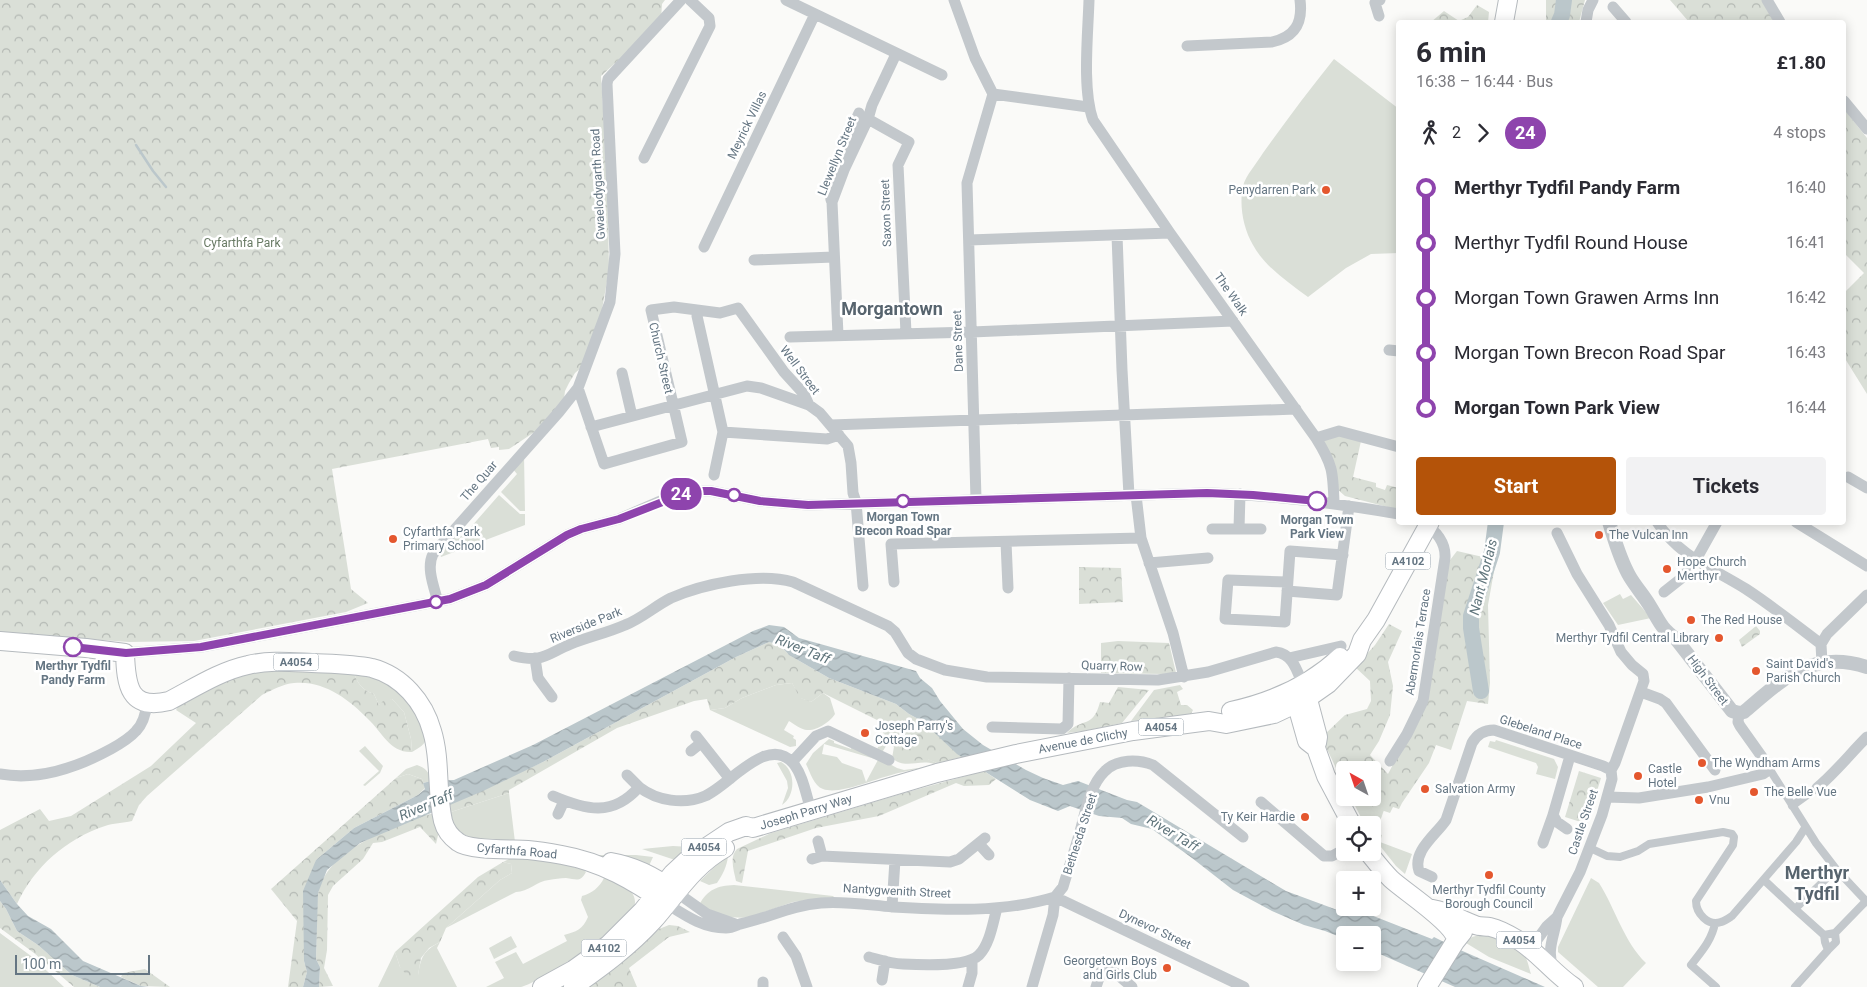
<!DOCTYPE html>
<meta charset="utf-8">
<style>
body{margin:0;font-family:Roboto,sans-serif;background:#f2f2f3;color:#2b2b33;height:100vh;display:flex;flex-direction:column;font-size:19px;white-space:nowrap}
*{box-sizing:border-box;margin:0}
p{font-size:16px;color:#7c7c81}
.icon{flex:none;width:28px;height:28px;fill:none;stroke:currentColor;stroke-width:2;stroke-linecap:round;stroke-linejoin:round}
.map{position:relative;flex:1;overflow:hidden}
.panel{position:absolute;left:1396px;top:20px;width:450px;height:505px;display:flex;flex-direction:column;background:#fff;border-radius:5px;box-shadow:0 2px 12px #0003}
.panel>*{flex:none}
.badge{padding:0 10px;border-radius:16px;font-size:18px;line-height:32px}
.needle{width:32px;rotate:320deg}
.fabs{position:absolute;left:1336px;top:761px;display:grid;gap:10px}
.fabs a{display:grid;place-items:center;width:45px;height:45px;border-radius:5px;background:#fff;box-shadow:0 2px 12px #0003;font-size:25px}
.scale{position:absolute;left:15px;bottom:12px;width:135px;box-sizing:border-box;padding-left:5px;border:2px solid #657683;border-top:0;font-size:14px;line-height:18px;white-space:nowrap;color:#657683;-webkit-text-stroke:4px #fff;paint-order:stroke}
.map>.badge{position:absolute;translate:-50% -50%;box-shadow:0 0 0 2px #fff}
.legs{display:flex;align-items:center;gap:8px;height:55px;padding:0 20px;font-size:16px}
.legs p{margin-inline-start:auto}
.summary{display:flex;align-items:center;justify-content:space-between;height:85px;padding:0 20px}
h1{font-size:28px;font-weight:700;line-height:38px}
.button{display:flex;gap:10px;margin-top:auto;padding:10px 20px}
.button a{flex:1;height:58px;border-radius:5px;background:#b45309;color:#fff;font-size:20px;font-weight:700;line-height:58px;text-align:center}
.button a+a{background:#f2f2f3;color:#2b2b33}
ul{padding:0 20px;list-style:none}
li{display:flex;align-items:center;gap:18px;height:55px;font-size:19px}
li i{display:grid;place-items:center;width:8px;height:100%;margin:0 6px;background:currentColor}
li i::after{content:'';width:12px;height:12px;margin:-6px;border:4px solid;border-radius:50%;background:#fff}
li p{margin-inline-start:auto}
li:first-child i{background:linear-gradient(#0000 50%,currentColor 0)}
li:last-child i{background:linear-gradient(currentColor 50%,#0000 0)}
.map>svg:first-child{display:block}
.green{fill:#dadfd7}
.forest{fill:url(#forest-crowns)}
.water{fill:url(#water-waves)}
.lines{fill:none;stroke-linecap:round;stroke-linejoin:round}
.stream{stroke:#bbc7cb;stroke-width:2.5}
.river{stroke:#bbc7cb;stroke-width:16}
.primary-casing{stroke:#b5babe;stroke-width:20}
.pedestrian{stroke:#c3c8cc;stroke-width:8}
.minor{stroke:#c3c8cc;stroke-width:11}
.tertiary{stroke:#c3c8cc;stroke-width:14}
.primary{stroke:#fff;stroke-width:18}
.line-1-casing{stroke:#fff;stroke-width:11}
.line-1{stroke:#8e44ad;stroke-width:8}
.poi-dot{fill:#e4572e;stroke:#fff;stroke-width:2}
.stop-1-dot{fill:#fff;stroke:#8e44ad;stroke-width:2.5}
.labels{text-anchor:middle;dominant-baseline:central;stroke-width:5;stroke-linejoin:round;paint-order:stroke}
.shield{fill:#fff;stroke:#939fa8;stroke-width:1}
.shield-label{font-size:11px;font-weight:bold;fill:#657683}
.street-label{font-size:12px;fill:#657683;stroke:#fff}
.poi-label{font-size:12px;fill:#657683;stroke:#fff;text-anchor:start}
.park-label{font-size:12px;fill:#687a64;stroke:#fff}
.stop-label{font-size:12px;font-weight:bold;fill:#657683;stroke:#fff}
.water-label{font-size:14px;font-style:italic;fill:#60757c;stroke:#fff}
.district-label{font-size:18px;font-weight:bold;fill:#57646e;stroke:#fff}
</style>
<div class="map">
<svg width="1867" height="987" viewBox="0 0 1867 987">
<defs>
<pattern id="forest-crowns" width="20" height="18" patternUnits="userSpaceOnUse" patternTransform="scale(1.25)"><rect width="20" height="18" fill="#dadfd7"/><path d="M2 6a3 3 0 1 1 6 0M12 15a3 3 0 1 1 6 0" fill="none" stroke="#b4b9b4"/></pattern>
<pattern id="water-waves" width="16" height="10" patternUnits="userSpaceOnUse" patternTransform="scale(1.25)"><rect width="16" height="10" fill="#bbc7cb"/><path d="M0 5q4-4 8 0t8 0" fill="none" stroke="#9ca6aa"/></pattern>
</defs>
<rect width="100%" height="100%" fill="#fafaf8"/>
<path class="green" d="M1334,59l65,50v144l-28,1 -25,14 -38,29c-19,-14 -44,-31 -55,-52 -10,-17 -14,-40 -10,-59 3,-11 14,-23 20,-33 23,-32 46,-63 71,-94z
M524,455l1,56h-5l-19,-19 16,-18 -5,-6z
M499,495l21,19h5v11l-84,32 -2,-6 12,-14 12,-1z
M1620,594l3,5 8,-4 20,23 -33,7 -15,-22z
M354,673l27,6 27,17 19,41c-2,8 -8,11 -15,15l-1,-13 -7,-27 -12,-13 -13,6 -5,-11c-11,-4 -16,-9 -20,-21z
M792,683l9,15 10,4 12,-9 7,5 5,16c-4,7 -18,17 -28,16 -5,0 -13,-6 -18,-9l-5,9 10,6 -1,2 3,2v6l-6,1 -80,-37 15,-2 17,-10 34,-13z
M887,725l9,6 2,15 39,17 -3,1c-16,-5 -28,6 -42,-6l2,-11 -6,-4 -7,11 -5,-3 9,-17 -2,-1z
M829,739l5,2v2l17,6 1,-4 23,14 -51,-15 -2,10 15,3 5,6 20,7 4,12 13,-24 18,10 7,2 22,-3c-13,3 -26,5 -38,9 -16,4 -49,19 -65,13 -9,-3 -13,-17 -17,-25l7,-11z
M1496,740l58,19 4,8 -3,12 -19,-5 2,-7 -2,-4 -48,-16 2,-6 5,1z
M365,746l18,20 -3,7 -15,13 -2,-1 16,-14 -20,-20z
M781,762c15,8 15,34 1,43l6,-17 -1,-7 -10,-18z
M417,765c9,3 12,7 14,16l-8,2 -1,-4 -14,-5 -12,4 10,-9z
M509,793l6,49c-24,-2 -62,3 -64,-30z
M1352,800l32,10 -8,23 6,2 -2,7 32,12 -7,20 -9,-8 -23,-29 -1,-12h-7z
M673,846l17,1 -15,13 -33,-11z
M590,855h46l17,2 -5,11 -36,-10z
M726,856h2c-1,10 -5,18 -11,27l-8,2 -9,-4z
M518,857l45,7 21,6 2,2c-6,11 -10,7 -20,6 -6,0 -11,1 -17,2 -12,1 -21,12 -33,12l-70,36 54,-48 12,-7 -1,-9 -8,-2 8,-4z
M604,878c11,4 32,9 31,25 -2,18 -95,80 -114,84 -10,0 -24,0 -35,0l18,-9 -9,-16 21,-10 7,12 44,-23 -3,-6c12,-3 19,-6 24,-18l-7,-17 1,-4c9,-2 18,-9 22,-18z
M1591,878l8,5c16,25 25,59 47,80l-23,24h-25l-40,-35v-5z
M734,885l99,11 1,1 -41,5 -46,16 -20,-1 -28,-12c9,-16 18,-19 35,-20z
M0,933l31,23 33,31h-64z
M1483,934c13,1 33,10 41,21 4,5 5,13 7,19l-42,-17 -23,-14 6,-6z
M511,936l6,11 -23,12 -5,-11z
M440,942l-3,6 20,39h-79l17,-35 5,15 18,8c3,-18 5,-24 22,-33z"/>
<path class="forest" d="M0,0h665l-3,4 -1,16 -16,16 -44,40 6,97 2,97 -8,45 -19,52 -7,6 -6,10 -4,8 -1,8 -28,32 -27,18 -10,1v-3l-8,1 -3,-9 -156,30 19,120 17,14 -22,9 -152,29 -65,1 -129,-9z
M1546,0h39l-6,22h-33z
M1670,0h92l12,22h-85z
M1477,5l12,7 -1,10h-57l13,-11 15,10 9,-4z
M1844,109l23,29v256l-23,-37v-64l20,-20 -20,-20z
M1339,434l22,7 -8,36 23,6v4l9,3 2,-5 12,3v22l-54,-14 -8,-7 -16,-49z
M1457,551l39,9 -8,45 2,78 -2,21 -21,-3 -16,49 -15,-5 -7,18 -27,40 -3,6 -6,-2 -3,6 -38,-13 -2,-2h22v-28h-27v17l-20,-42v-11l20,-19 22,-6 4,-8 -1,-20 -15,-14 20,-22 14,-21 13,7 -14,31 5,24 -3,29 -11,26 -9,14 18,19 36,-68 23,-142z
M1079,567l42,1 2,34 -44,2z
M1756,626l4,5v3l-18,13 -3,-7z
M1118,641l51,2 7,30 -13,1 -62,-1v-30z
M769,642l11,3 9,10 40,23 67,26 13,10 13,7 40,36 -25,6 -10,-4 -24,3 -6,-4 -1,-27 -9,-6 -64,-32 -12,9 -11,-4 -8,-15 -16,2 -34,13 -17,10 -15,2 -3,-11 -13,2 -77,27 -108,62v3l-58,19 -1,-8 93,-42 193,-105z
M274,669l80,4c4,12 9,17 20,21l5,11 5,-5 8,-1 12,13 7,27 1,13c-22,1 -30,-20 -44,-33 -19,-20 -45,-39 -74,-36 -11,1 -22,7 -32,12l-115,101 -8,9 -7,16c-9,2 -19,2 -27,5 -39,13 -71,41 -88,78l-17,-24v-50l40,-21 9,12 22,-5 80,-50 45,-43 -20,-13 3,-5 42,-22 30,-11z
M1180,685l3,4 -6,3 4,13h6l6,5 -2,4 -60,7 23,-31z
M1118,687l31,3 -27,33 -38,8 -17,2c15,-16 26,-4 33,-31l9,1z
M984,771l12,8 -7,6 -25,1 -8,-3 -77,33 -63,12 -68,23 -6,32 -6,-2c-2,-10 -7,-24 1,-32l34,-16 133,-40z
M1579,771l22,7 -14,46 -22,-7z
M408,774l14,5 3,9 -7,7 -64,33 -38,32 -12,101 3,11 -4,15h-15l9,-66 -26,-32 125,-111z
M435,814l4,17 -3,13 -16,-17 -38,15 -9,1 -10,16 -30,27 -5,9 -1,55 -3,18 9,18 -14,1 1,-20 -4,-8c1,-19 -1,-48 2,-65 9,-45 70,-64 107,-79z
M503,862l8,2 1,9 -12,7 -54,48 -6,14 -11,6 -8,10 -3,17 -9,3 -9,-11 -5,-15 83,-75z
M0,901l6,8 11,22 21,14 34,30 28,12h-26l-40,-34 -34,-25z
M669,925l9,1 12,6 -21,5 -40,31 8,19h-50l29,-20 43,-38z
M145,969l25,18 -29,-1 -20,-9 2,-4z"/>
<path class="water" d="M769,625l15,2 15,11 117,33 4,7 12,10 8,13 23,28 20,16 43,25 17,8 20,7 15,-4 49,19 10,2 149,89 54,20 8,-3h5l79,31 2,-2 24,12 87,38h-90l-82,-36 -1,-16h-27v4l-20,-8 -21,-6 -32,-14 -39,-21 -41,-32 -40,-29 -21,-5 -9,-6 -23,-2 -29,-10 -12,5 -28,-11 -73,-46 -35,-33 -13,-7 -13,-10 -67,-26 -40,-23 -9,-10 -11,-3 -33,15 -193,105 -60,29 -123,52 -33,27 -9,23 -2,66 4,8 -1,20h-16l4,-15 -3,-11 -1,-70 13,-31 38,-32 64,-33 7,-6 -2,-6 8,-2 23,-1 79,-35 220,-114z
M0,880l17,24 11,12 23,13 32,32 58,25 8,1h-49l-28,-12 -34,-30 -21,-14 -11,-22 -6,-8z"/>
<g class="lines">
<path class="stream" d="M136,145l17,26 13,16"/>
<path class="river" d="M1559,22l3,-7 2,-15
M1481,691l-10,-63v-12l21,-64 4,-30"/>
<g class="primary-casing">
<path id="primary" d="M1504,22l4,-22
M0,641l86,7 39,5c1,32 4,58 44,48 25,-13 51,-30 79,-36 21,-5 42,-3 64,-2 20,1 40,1 60,5 30,8 52,34 60,63 9,29 4,60 11,90 2,8 8,16 15,21 12,9 54,7 70,8 12,1 23,3 34,5 40,7 72,26 105,49
M1305,688l13,49 -1,6
M1294,695l13,46 9,7 10,28 26,49
M1231,711c41,-9 78,-25 109,-54
M1368,852c8,10 15,19 23,27 14,13 63,44 65,61
M611,862c23,4 43,14 62,28
M1432,909c19,3 26,10 43,16 5,2 10,1 15,2 9,2 20,8 28,13 20,12 36,34 56,47
M542,987l31,-17 35,-25 35,-35 30,-37 14,-13 42,-28 17,-6 7,2 184,-55 79,-19 117,-23 76,-10 17,3 48,-10 34,-16 20,-14 29,-30 5,-14 14,-20 54,-98
M573,987c29,-20 56,-40 80,-66 23,-26 41,-56 72,-73
M1427,987l28,-45 8,-10"/>
</g>
<path class="pedestrian" d="M1767,765l49,78 20,26 31,33
M1792,806l25,-18
M1590,848l17,8 13,1 18,-6 11,-7 74,-12 9,2 2,3 -1,8 -37,56c0,12 12,26 25,21 4,-1 8,-4 11,-6l64,-74 9,-14
M1836,869l-41,40 29,26 11,-2 31,-32
M1764,880l31,29
M1715,923c-3,17 -14,29 -24,42l25,22
M1828,950l8,-8 -1,-9
M1795,987l33,-37 -3,-8 -1,-7"/>
<path class="minor" d="M786,0l156,75
M954,0l21,58 18,36
M1089,0c-1,34 -7,89 4,120l77,113 146,205c17,27 17,34 18,65
M1767,0l13,22
M1613,7l13,15
M1379,16l-4,-13 5,-3
M1586,22l2,-12 5,-10
M1187,46l85,-4c23,-5 31,-19 28,-42
M993,94l95,13
M1844,101l23,28
M868,119l41,23 -11,23 8,168
M644,158l66,-132 -1,-8 -19,-18
M831,200l-2,-14 3,-15 27,-58
M1117,235l5,135 7,125
M969,240l201,-7
M704,247l111,-233
M754,260l80,-3
M697,316l26,116 -9,43
M838,335l-6,-133 12,-32 24,-51 4,-14 24,-51
M790,337l182,-5 261,-11
M1389,350l10,1
M622,373l10,43
M578,388l26,76 78,-22 -31,-132 23,-3 46,6 18,-5 46,64 20,22 5,11 11,8 28,33 3,17 2,30 3,9 7,84
M831,425l465,-16
M591,427l156,-41 14,2 48,17
M723,432l104,7 12,-4
M1316,438l23,-7 60,16
M1848,477l19,11
M1136,495l5,43 32,95 11,44
M976,499l-9,-316 26,-89
M1657,522c24,36 54,45 89,67 26,17 50,36 75,55
M1796,522l71,44
M1212,529h49
M1239,529l1,-35
M1006,542l2,46
M1149,563l59,-5
M894,582l-3,-38 250,-6
M1287,582l-59,-2 -3,39 60,3 5,-71 53,4
M1287,591l50,4 12,-89
M1664,592l19,-15 11,-14 23,-41
M438,602c-4,-15 -12,-34 -5,-48l126,-142 19,-24 3,-8 29,-78 5,-48 -8,-170 1,-5 73,-79
M125,653l76,-6 249,-48 36,-14 81,-50 14,-6 38,-10 46,-20 18,-5 14,-3h14l49,10 48,4 399,-12c65,2 128,10 192,21
M514,656c30,7 32,-2 57,-12 17,-7 36,-11 54,-19 16,-6 30,-19 46,-27 32,-14 88,-26 122,-16l95,44 7,6 13,21 8,6 29,11 42,7 171,3 50,-8 68,-20c17,2 21,19 27,33
M535,658l3,20 14,19
M1289,658l52,-12
M1822,663l-1,-19 6,-10 40,-39
M1641,692l19,7 6,4 49,67
M992,727l70,2 6,-5 1,-46
M696,736l34,43
M691,751l10,-8
M1390,761l17,-27 16,-33 22,-143c1,-15 -9,-28 -22,-35
M792,762l24,-26 12,-5 61,29
M0,774c38,7 78,-7 111,-25 9,-5 18,-10 25,-18 7,-7 10,-19 11,-28
M627,775l12,12
M1817,788c18,-15 33,-34 50,-51
M553,796c33,14 60,21 86,-9 18,14 45,18 66,9 24,-10 62,-62 88,-33 10,12 13,32 18,47
M1607,797l32,1 69,-11 55,-13 3,-2 1,-8 -27,-38 -2,-4 1,-9
M1261,802l63,54h8l13,-7
M558,814l6,-13
M1567,829l-10,-7 -4,-7 17,-59
M818,841l4,15
M1543,843l10,-28
M979,844l10,11
M812,859l10,-3 128,6 9,-3 26,-21
M1432,877l-13,-6c-7,-20 18,-37 27,-51l26,-77c5,-9 12,-13 22,-13l109,36 8,4
M676,892l31,22 28,10
M1055,897l8,-10c5,-17 11,-34 16,-52 6,-20 10,-49 26,-64 12,-12 33,-12 48,-6l90,72
M1055,897l189,90
M667,904c19,12 36,24 59,24 5,0 9,-2 14,-4 28,-6 52,-19 81,-21 24,-2 47,2 72,4 53,3 110,6 162,-10
M892,907l3,-47
M783,937l13,19 11,31
M1526,946l8,-2 13,-18 10,-9 23,-45 22,-57 10,-36 -1,-9 4,-7 29,-82 -1,-7 -11,-9 -11,-13 -12,-27 -32,-51 -20,-41
M869,957c11,3 23,7 34,7 18,1 64,3 76,-9 11,-11 14,-33 18,-47
M1553,968c-7,-19 2,-33 4,-51
M882,980l3,-19
M763,982v5
M968,987l4,-14v-12
M1032,987l21,-72 2,-18
M1096,987l5,-15 6,-3 10,5 15,13"/>
<path class="tertiary" d="M1609,522c6,19 11,38 21,55 6,10 14,19 20,29 10,16 10,21 26,33l56,72 7,2 5,-1c39,-33 68,-63 123,-45"/>
<use href="#primary" class="primary"/>
</g>
<g class="lines">
<g class="line-1-casing">
<path id="line-1" d="M73,647l53,6 75,-6 249,-48 36,-14 81,-50 14,-6 38,-10 64,-25 14,-3h14l49,10 48,4 399,-12 46,2 64,6"/>
</g>
<use href="#line-1" class="line-1"/>
</g>
<g class="poi-dot">
<circle cx="1326" cy="190" r="5"/>
<circle cx="1599" cy="535" r="5"/>
<circle cx="393" cy="539" r="5"/>
<circle cx="1667" cy="569" r="5"/>
<circle cx="1691" cy="620" r="5"/>
<circle cx="1719" cy="638" r="5"/>
<circle cx="1756" cy="671" r="5"/>
<circle cx="865" cy="733" r="5"/>
<circle cx="1702" cy="763" r="5"/>
<circle cx="1638" cy="776" r="5"/>
<circle cx="1425" cy="789" r="5"/>
<circle cx="1754" cy="792" r="5"/>
<circle cx="1699" cy="800" r="5"/>
<circle cx="1305" cy="817" r="5"/>
<circle cx="1489" cy="875" r="5"/>
<circle cx="1167" cy="968" r="5"/>
</g>
<g class="stop-1-dot">
<circle cx="734" cy="495" r="6"/>
<circle cx="903" cy="501" r="6"/>
<circle cx="1317" cy="501" r="9"/>
<circle cx="436" cy="602" r="6"/>
<circle cx="73" cy="647" r="9"/>
</g>
<g class="labels">
<g class="shield">
<rect x="1385.5" y="552.5" width="45" height="17" rx="4"/>
<rect x="273.5" y="653.5" width="45" height="17" rx="4"/>
<rect x="1138.5" y="718.5" width="45" height="17" rx="4"/>
<rect x="681.5" y="838.5" width="45" height="17" rx="4"/>
<rect x="1496.5" y="931.5" width="45" height="17" rx="4"/>
<rect x="581.5" y="939.5" width="45" height="17" rx="4"/>
</g>
<g class="shield-label">
<text x="1408" y="561">A4102</text>
<text x="296" y="662">A4054</text>
<text x="1161" y="727">A4054</text>
<text x="704" y="847">A4054</text>
<text x="1519" y="940">A4054</text>
<text x="604" y="948">A4102</text>
</g>
<g class="street-label">
<text transform="translate(747 125) rotate(-64)">Meyrick Villas</text>
<text transform="translate(837 156) rotate(-68)">Llewellyn Street</text>
<text transform="translate(598 184) rotate(-93)">Gwaelodygarth Road</text>
<text transform="translate(886 213) rotate(-92)">Saxon Street</text>
<text transform="translate(1231 294) rotate(55)">The Walk</text>
<text transform="translate(958 341) rotate(-92)">Dane Street</text>
<text transform="translate(661 358) rotate(77)">Church Street</text>
<text transform="translate(800 370) rotate(53)">Well Street</text>
<text transform="translate(479 481) rotate(-49)">The Quar</text>
<text transform="translate(586 625) rotate(-22)">Riverside Park</text>
<text transform="translate(1418 642) rotate(-81)">Abermorlais Terrace</text>
<text transform="translate(1112 666) rotate(2)">Quarry Row</text>
<text transform="translate(1708 680) rotate(53)">High Street</text>
<text transform="translate(1541 732) rotate(18)">Glebeland Place</text>
<text transform="translate(1083 741) rotate(-11)">Avenue de Clichy</text>
<text transform="translate(806 812) rotate(-17)">Joseph Parry Way</text>
<text transform="translate(1583 822) rotate(-71)">Castle Street</text>
<text transform="translate(1080 834) rotate(-72)">Bethesda Street</text>
<text transform="translate(517 851) rotate(5)">Cyfarthfa Road</text>
<text transform="translate(897 891) rotate(3)">Nantygwenith Street</text>
<text transform="translate(1155 929) rotate(25)">Dynevor Street</text>
</g>
<g class="poi-label">
<text x="1316" y="190" text-anchor="end">Penydarren Park</text>
<text x="403" y="532">Cyfarthfa Park<tspan x="403" dy="14">Primary School</tspan></text>
<text x="1609" y="535">The Vulcan Inn</text>
<text x="1677" y="562">Hope Church<tspan x="1677" dy="14">Merthyr</tspan></text>
<text x="1701" y="620">The Red House</text>
<text x="1709" y="638" text-anchor="end">Merthyr Tydfil Central Library</text>
<text x="1766" y="664">Saint David's<tspan x="1766" dy="14">Parish Church</tspan></text>
<text x="875" y="726">Joseph Parry's<tspan x="875" dy="14">Cottage</tspan></text>
<text x="1712" y="763">The Wyndham Arms</text>
<text x="1648" y="769">Castle<tspan x="1648" dy="14">Hotel</tspan></text>
<text x="1435" y="789">Salvation Army</text>
<text x="1764" y="792">The Belle Vue</text>
<text x="1709" y="800">Vnu</text>
<text x="1295" y="817" text-anchor="end">Ty Keir Hardie</text>
<text x="1489" y="890" text-anchor="middle">Merthyr Tydfil County<tspan x="1489" dy="14">Borough Council</tspan></text>
<text x="1157" y="961" text-anchor="end">Georgetown Boys<tspan x="1157" dy="14">and Girls Club</tspan></text>
</g>
<g class="park-label">
<text x="242" y="243">Cyfarthfa Park</text>
</g>
<g class="stop-label">
<text x="903" y="517">Morgan Town<tspan x="903" dy="14">Brecon Road Spar</tspan></text>
<text x="1317" y="520">Morgan Town<tspan x="1317" dy="14">Park View</tspan></text>
<text x="73" y="666">Merthyr Tydfil<tspan x="73" dy="14">Pandy Farm</tspan></text>
</g>
<g class="water-label">
<text transform="translate(1483 577) rotate(-76)">Nant Morlais</text>
<text transform="translate(803 649) rotate(22)">River Taff</text>
<text transform="translate(426 805) rotate(-23)">River Taff</text>
<text transform="translate(1173 833) rotate(31)">River Taff</text>
</g>
<g class="district-label">
<text x="892" y="308">Morgantown</text>
<text x="1817" y="872">Merthyr<tspan x="1817" dy="21">Tydfil</tspan></text>
</g>
</g>
</svg>
<div class="fabs">
<a><svg class="needle" viewBox="-14 -14 28 28"><path d="M0-13l5 13h-10z" fill="#e53935"/><path d="M0 13l5-13h-10z" fill="#7c7c81"/></svg></a>
<a><svg class="icon" aria-label="locate" viewBox="0 0 24 24"><circle cx="12" cy="12" r="6"/><path d="M12 2v4M12 18v4M2 12h4M18 12h4"/></svg></a>
<a>+</a>
<a>−</a>
</div>
<div class="scale">100 m</div>
<b class="badge" style="left:681px;top:494px;background:#8e44ad;color:#fff">24</b>
<section class="panel">
<div class="summary"><div><h1>6 min</h1><p>16:38 – 16:44 · Bus</p></div><b>£1.80</b></div>
<div class="legs"><svg class="icon" aria-label="walk" viewBox="0 0 24 24"><circle cx="13" cy="4" r="2"/><path d="M13 8l-2 6 4 7M11 14l-3 7M7 12l3-4h3l4 4"/></svg>2<svg class="icon" aria-label="forward" viewBox="0 0 24 24"><path d="M9 5l7 7-7 7"/></svg><b class="badge" style="background:#8e44ad;color:#fff">24</b><p>4 stops</p></div>
<ul>
<li><i style="color:#8e44ad"></i><b>Merthyr Tydfil Pandy Farm</b><p>16:40</p></li>
<li><i style="color:#8e44ad"></i><span>Merthyr Tydfil Round House</span><p>16:41</p></li>
<li><i style="color:#8e44ad"></i><span>Morgan Town Grawen Arms Inn</span><p>16:42</p></li>
<li><i style="color:#8e44ad"></i><span>Morgan Town Brecon Road Spar</span><p>16:43</p></li>
<li><i style="color:#8e44ad"></i><b>Morgan Town Park View</b><p>16:44</p></li>
</ul>
<div class="button"><a>Start</a><a>Tickets</a></div>
</section>
</div>
